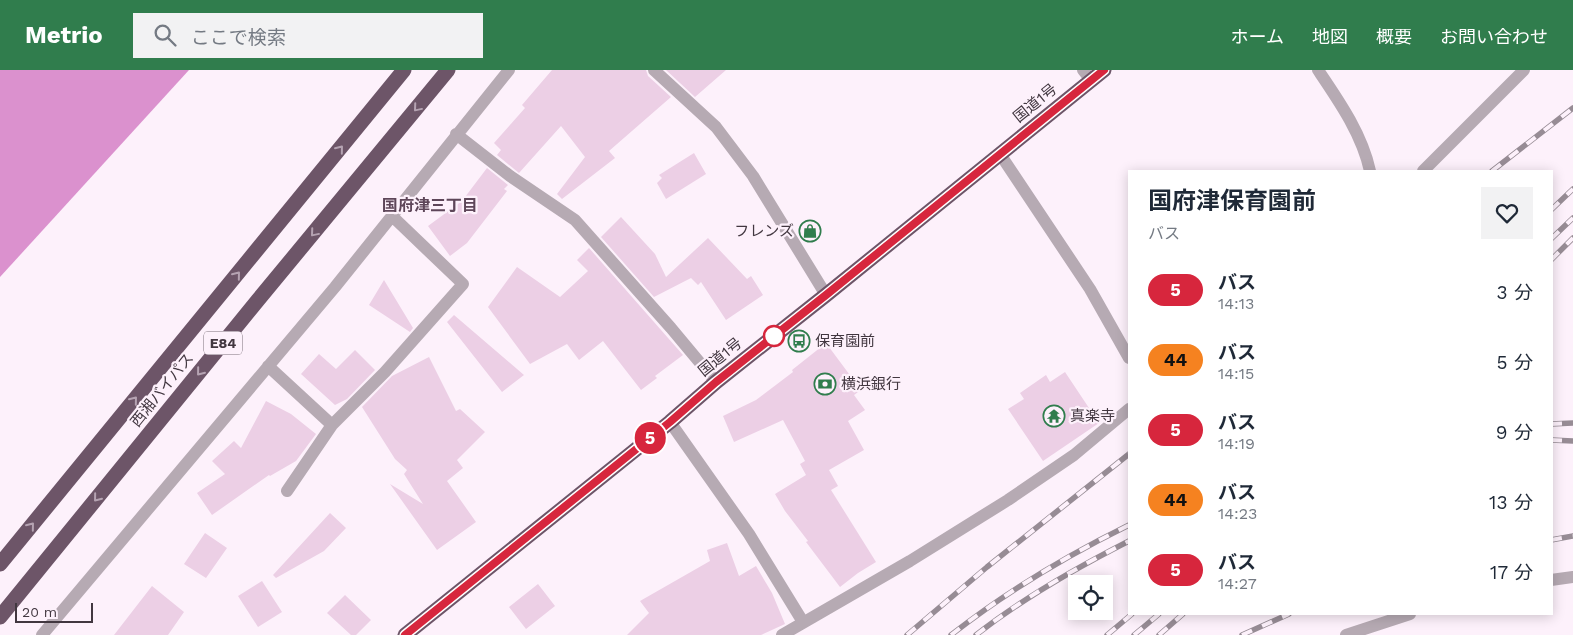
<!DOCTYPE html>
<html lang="ja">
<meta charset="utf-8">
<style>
body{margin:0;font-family:"Work Sans","Noto Sans JP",sans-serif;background:#f2f2f3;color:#1f2937;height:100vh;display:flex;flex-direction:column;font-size:19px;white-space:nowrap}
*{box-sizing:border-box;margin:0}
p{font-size:16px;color:#747a83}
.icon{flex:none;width:28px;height:28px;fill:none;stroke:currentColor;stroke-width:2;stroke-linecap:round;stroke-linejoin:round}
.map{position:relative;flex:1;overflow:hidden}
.sheet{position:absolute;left:1128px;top:100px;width:425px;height:445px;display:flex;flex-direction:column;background:#fff;border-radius:0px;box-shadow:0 2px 12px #0003}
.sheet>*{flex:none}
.badge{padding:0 10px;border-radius:16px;font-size:18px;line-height:32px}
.buttons{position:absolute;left:1068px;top:505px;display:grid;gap:10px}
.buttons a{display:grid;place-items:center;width:45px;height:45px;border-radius:0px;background:#fff;box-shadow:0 2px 12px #0003;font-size:25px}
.scale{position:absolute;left:15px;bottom:12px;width:78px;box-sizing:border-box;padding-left:5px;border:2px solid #423740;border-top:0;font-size:14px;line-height:18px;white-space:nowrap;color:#423740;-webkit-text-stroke:4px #fdf1fb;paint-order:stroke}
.map>.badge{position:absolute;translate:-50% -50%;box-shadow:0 0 0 2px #fff}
.round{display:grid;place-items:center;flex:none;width:52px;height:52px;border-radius:0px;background:#f2f2f3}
.headline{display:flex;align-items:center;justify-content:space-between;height:85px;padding:0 20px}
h1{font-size:24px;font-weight:700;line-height:38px}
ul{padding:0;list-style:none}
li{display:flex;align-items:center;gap:15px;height:70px;padding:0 20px}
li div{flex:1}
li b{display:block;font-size:19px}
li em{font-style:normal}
li .badge{min-width:55px;font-weight:700;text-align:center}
header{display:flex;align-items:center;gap:30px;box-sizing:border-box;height:70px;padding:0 25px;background:#307d4d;color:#fff}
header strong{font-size:24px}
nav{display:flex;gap:28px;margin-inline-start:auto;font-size:18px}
.search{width:350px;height:45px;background:#f2f2f3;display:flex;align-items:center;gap:12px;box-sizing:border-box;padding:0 18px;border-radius:0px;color:#747a83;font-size:19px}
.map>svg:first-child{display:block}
.water{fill:#db91ce}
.building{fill:#eccfe5}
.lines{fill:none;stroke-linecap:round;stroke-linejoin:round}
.minor{stroke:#b6aab3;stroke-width:12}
.highway{stroke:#6d5568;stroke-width:15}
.rail-casing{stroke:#978c95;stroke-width:5.5}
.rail{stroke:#fdf1fb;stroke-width:4;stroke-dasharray:11;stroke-linecap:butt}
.oneway{stroke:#b5a3b2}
.line-casing{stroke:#fff;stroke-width:11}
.line{stroke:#d7263d;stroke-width:8}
.stop-dot{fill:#fff;stroke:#d7263d;stroke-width:2.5}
.labels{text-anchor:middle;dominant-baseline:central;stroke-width:4.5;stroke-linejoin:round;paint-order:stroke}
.shield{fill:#fdf1fb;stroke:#7a6f78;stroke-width:1}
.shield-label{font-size:14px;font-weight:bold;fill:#423740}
.street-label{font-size:15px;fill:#423740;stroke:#fdf1fb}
.poi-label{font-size:15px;fill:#423740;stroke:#fdf1fb;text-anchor:start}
.neighbourhood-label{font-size:16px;font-weight:bold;fill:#5e4659;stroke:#fdf1fb}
</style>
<header>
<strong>Metrio</strong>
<div class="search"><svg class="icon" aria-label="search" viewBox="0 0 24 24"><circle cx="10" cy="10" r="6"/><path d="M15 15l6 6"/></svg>ここで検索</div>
<nav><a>ホーム</a><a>地図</a><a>概要</a><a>お問い合わせ</a></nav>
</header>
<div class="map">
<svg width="1573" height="565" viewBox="0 0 1573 565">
<rect width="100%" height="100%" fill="#fdf1fb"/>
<path class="water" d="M0,0h189l-189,207z"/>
<path class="building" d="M552,0h94l2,6 23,21 -62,54 6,7 -53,41 -5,-5 28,-37 -24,-31 -42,47 -22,-18 4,-5 -7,-7 31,-35 -3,-3z
M666,0h60l-31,27z
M694,83l12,21 -40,25 -9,-16 5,-5 -3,-3z
M487,98l21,17 -4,4 3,2 -40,52 -17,13 -22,-30 34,-25z
M621,147l34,37 11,23 42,-39 39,41 4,-3 12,19 -37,25 -25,-38 -3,3 -7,-7 -37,19 -53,-60z
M589,178l94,107 -28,21 2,2 -16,12 -38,-49 -24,19 -12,-16 -37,20 -42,-57 29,-40 43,30 28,-26 -11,-11z
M384,210l29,48 -3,4 -41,-27z
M454,245l70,60 -22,17 -55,-70z
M826,273l35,47 -7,5 11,15 -17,11 16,29 -35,20 9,16 -7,4 45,72 -18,11 -18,14 -34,-45 2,-1 -23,-30 -10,-17 31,-19 -6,-11 5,-3 -22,-41 -49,22 -11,-26 33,-16 37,-28 -1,-2z
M355,280l20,20 -28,29 -12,6 -34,-31 18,-20 17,15z
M429,287l27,54 4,-2 25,23 -28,28 6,8 -16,13 29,41 -39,28 -47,-66 33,20 -19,-30 3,-4 -12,-11 -33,-52 30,-31z
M1065,302l34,51 -56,38 -35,-52 16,-10 -4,-6 26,-18 4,7z
M266,331l25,13 25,20 -20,27 -26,15 -1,-1 -57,40 -15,-22 28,-19 -13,-13 22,-20 7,7z
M330,443l16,15 -22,23 -48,27 -3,-3z
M205,463l22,15 -21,30 -22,-14z
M727,473l12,33 17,-10 16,27 13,31 -24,11h-134l22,-22 -9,-12 70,-40 -3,-11z
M262,511l20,31 -24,15 -20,-31z
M538,514l17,22 -29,23 -17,-22z
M152,516l32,26 -16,23h-54z
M345,525l26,25 -15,15h-5l-24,-22z"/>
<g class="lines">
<path class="minor" d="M654,0l62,57 37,49 73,119
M1083,0l8,10
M1318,0c21,31 44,64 52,101
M456,64l54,42 65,44 96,108 45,54
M1000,84l90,135 39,69
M1423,101l101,-101
M268,296l64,59
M670,352l79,112 54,88
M287,421l45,-66 53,-53 78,-88 -71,-68
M1551,510l22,-3
M42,565l293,-348 174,-217
M782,565l128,-74 98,-61 66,-45 55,-46
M1346,565l64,-21"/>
<path class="highway" d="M0,494l404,-494
M0,547l258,-317 190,-230
M405,565l265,-213 46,-40 110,-87 278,-225"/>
<g class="rail-casing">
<path id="rail" d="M1492,101l81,-63
M1551,140l22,-21
M1551,169l22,-21
M1551,190l22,-22
M1551,354l22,-1
M1551,370l22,1
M1551,470l22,-4
M907,565l80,-68 142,-113
M951,565c55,-43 115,-79 178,-110
M976,565c47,-37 100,-67 153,-94
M1107,565l25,-21
M1134,565l25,-21
M1159,565l24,-21
M1242,565l47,-21"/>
</g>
<use href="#rail" class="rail"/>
</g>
<defs><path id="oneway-chevron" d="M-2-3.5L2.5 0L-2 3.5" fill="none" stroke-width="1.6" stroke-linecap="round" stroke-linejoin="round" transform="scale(1.25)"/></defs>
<g class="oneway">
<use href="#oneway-chevron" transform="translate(417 38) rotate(130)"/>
<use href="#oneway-chevron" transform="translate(340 79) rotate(-51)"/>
<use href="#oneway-chevron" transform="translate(314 163) rotate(130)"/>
<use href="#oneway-chevron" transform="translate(237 205) rotate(-51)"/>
<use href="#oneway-chevron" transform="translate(200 302) rotate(129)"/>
<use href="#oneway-chevron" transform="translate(134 330) rotate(-51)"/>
<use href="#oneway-chevron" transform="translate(97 428) rotate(129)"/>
<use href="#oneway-chevron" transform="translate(31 456) rotate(-51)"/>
</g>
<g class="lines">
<g class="line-casing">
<path id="line" d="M405,565l265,-213 46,-40 110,-87 278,-225"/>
</g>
<use href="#line" class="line"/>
</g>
<defs>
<g id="shop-ring" transform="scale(1.125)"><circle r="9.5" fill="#fdf1fb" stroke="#307d4d" stroke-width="1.5"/><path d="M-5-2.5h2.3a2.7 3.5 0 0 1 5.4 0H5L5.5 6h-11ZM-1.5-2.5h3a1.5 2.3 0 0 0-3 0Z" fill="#307d4d"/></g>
<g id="bus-ring" transform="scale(1.125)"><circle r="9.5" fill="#fdf1fb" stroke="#307d4d" stroke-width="1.5"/><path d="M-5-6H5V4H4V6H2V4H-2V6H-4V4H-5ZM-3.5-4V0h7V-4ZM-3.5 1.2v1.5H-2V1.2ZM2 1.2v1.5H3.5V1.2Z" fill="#307d4d"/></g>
<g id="bank-ring" transform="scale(1.125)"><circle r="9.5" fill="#fdf1fb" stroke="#307d4d" stroke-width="1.5"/><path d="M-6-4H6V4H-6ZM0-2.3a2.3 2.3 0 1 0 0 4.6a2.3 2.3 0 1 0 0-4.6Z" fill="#307d4d"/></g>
<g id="temple-ring" transform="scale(1.125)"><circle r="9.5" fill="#fdf1fb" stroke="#307d4d" stroke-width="1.5"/><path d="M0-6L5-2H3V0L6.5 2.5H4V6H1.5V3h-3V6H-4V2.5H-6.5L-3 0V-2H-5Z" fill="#307d4d"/></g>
</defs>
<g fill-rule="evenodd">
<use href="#shop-ring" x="810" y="161"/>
<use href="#bus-ring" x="799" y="271"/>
<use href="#bank-ring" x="825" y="314"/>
<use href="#temple-ring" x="1054" y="346"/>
</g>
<circle class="stop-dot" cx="774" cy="266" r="10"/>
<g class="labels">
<rect class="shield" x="204" y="261.5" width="38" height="23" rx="4"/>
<g class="shield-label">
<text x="223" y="273">E84</text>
</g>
<g class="street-label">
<text transform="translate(1035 33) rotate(-39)">国道1号</text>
<text transform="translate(720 287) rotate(-39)">国道1号</text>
<text transform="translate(162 320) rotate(-51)">西湘バイパス</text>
</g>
<g class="poi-label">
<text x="794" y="161" text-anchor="end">フレンズ</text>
<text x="815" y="271">保育園前</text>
<text x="841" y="314">横浜銀行</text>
<text x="1070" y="346">真楽寺</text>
</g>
<g class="neighbourhood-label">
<text x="430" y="135">国府津三丁目</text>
</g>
</g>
</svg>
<div class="buttons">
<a><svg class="icon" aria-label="locate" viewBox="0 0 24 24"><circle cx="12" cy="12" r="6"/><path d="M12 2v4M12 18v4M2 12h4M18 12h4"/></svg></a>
</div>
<div class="scale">20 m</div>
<b class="badge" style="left:650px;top:368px;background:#d7263d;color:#fff">5</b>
<section class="sheet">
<div class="headline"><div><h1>国府津保育園前</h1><p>バス</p></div><a class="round"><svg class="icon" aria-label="heart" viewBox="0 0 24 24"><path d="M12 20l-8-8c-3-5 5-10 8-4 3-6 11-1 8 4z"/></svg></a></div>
<ul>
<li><span class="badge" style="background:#d7263d;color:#fff">5</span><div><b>バス</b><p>14:13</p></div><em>3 分</em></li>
<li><span class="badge" style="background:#f58220;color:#111">44</span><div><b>バス</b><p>14:15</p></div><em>5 分</em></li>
<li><span class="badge" style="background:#d7263d;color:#fff">5</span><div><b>バス</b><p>14:19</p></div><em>9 分</em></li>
<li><span class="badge" style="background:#f58220;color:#111">44</span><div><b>バス</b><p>14:23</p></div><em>13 分</em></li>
<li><span class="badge" style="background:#d7263d;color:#fff">5</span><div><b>バス</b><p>14:27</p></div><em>17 分</em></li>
</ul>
</section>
</div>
